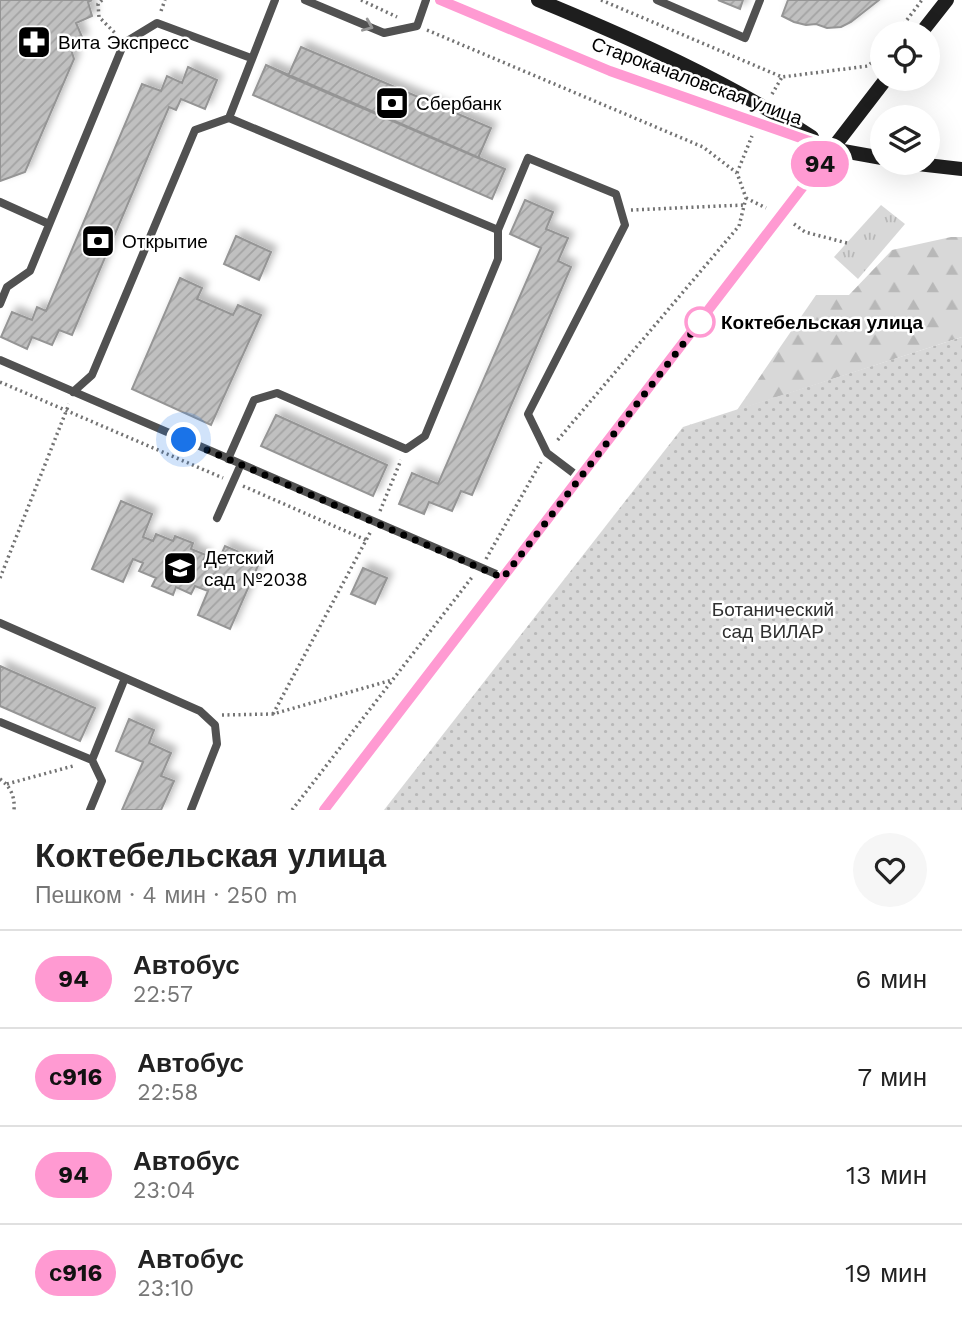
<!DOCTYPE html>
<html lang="ru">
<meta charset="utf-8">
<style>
body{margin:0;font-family:"Work Sans",sans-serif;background:#f6f6f6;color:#222;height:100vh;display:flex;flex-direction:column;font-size:26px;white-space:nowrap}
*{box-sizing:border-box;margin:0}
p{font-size:23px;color:#767676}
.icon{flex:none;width:38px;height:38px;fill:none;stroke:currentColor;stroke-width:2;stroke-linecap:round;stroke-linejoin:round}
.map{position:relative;height:810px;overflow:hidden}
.sheet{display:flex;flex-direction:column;background:#fff;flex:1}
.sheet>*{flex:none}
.badge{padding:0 14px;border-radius:23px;font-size:24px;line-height:46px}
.tools{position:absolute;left:870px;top:21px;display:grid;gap:14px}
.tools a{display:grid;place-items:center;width:70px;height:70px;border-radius:50%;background:#fff;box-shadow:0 7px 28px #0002;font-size:35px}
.you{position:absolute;width:35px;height:35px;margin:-18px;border:5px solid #fff;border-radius:50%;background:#1a73e8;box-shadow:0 0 0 10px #1a73e833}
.map>.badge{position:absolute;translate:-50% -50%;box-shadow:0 0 0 4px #fff}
.round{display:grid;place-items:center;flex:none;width:74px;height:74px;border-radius:37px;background:#f6f6f6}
.head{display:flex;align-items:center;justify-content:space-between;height:119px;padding:0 35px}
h1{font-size:33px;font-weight:700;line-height:52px}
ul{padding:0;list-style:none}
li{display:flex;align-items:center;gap:21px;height:98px;padding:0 35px;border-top:2px solid #e0e0e0}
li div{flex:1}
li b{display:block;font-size:26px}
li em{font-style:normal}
li .badge{min-width:77px;font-weight:700;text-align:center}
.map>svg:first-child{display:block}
.forest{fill:url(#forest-firs)}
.park{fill:url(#park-tufts)}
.garden{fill:url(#garden-dots)}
.building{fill:url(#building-hatch);stroke:#959595;stroke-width:2;filter:url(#shadow)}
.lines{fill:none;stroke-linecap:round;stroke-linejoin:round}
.path{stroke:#737373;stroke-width:3.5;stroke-dasharray:2 3.5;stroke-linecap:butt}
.lane{stroke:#515151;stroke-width:8}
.secondary{stroke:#1e1e1e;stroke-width:14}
.oneway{stroke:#979797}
.line-casing{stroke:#fff;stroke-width:16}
.line{stroke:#ff9ad2;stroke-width:10}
.walk{stroke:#000;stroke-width:7;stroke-dasharray:0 12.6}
.stop-dot{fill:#fff;stroke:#ff9ad2;stroke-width:3.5}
.labels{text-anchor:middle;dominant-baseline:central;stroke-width:5;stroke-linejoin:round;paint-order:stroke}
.poi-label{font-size:19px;fill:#000;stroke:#fff;text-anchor:start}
.street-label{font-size:19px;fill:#000;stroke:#fff}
.stop-label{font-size:19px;font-weight:bold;fill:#000;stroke:#fff;text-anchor:start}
.park-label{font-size:19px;fill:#2f2f2f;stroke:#fff}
</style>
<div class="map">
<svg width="962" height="810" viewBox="0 0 962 810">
<defs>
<pattern id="forest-firs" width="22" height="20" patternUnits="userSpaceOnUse" patternTransform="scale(1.75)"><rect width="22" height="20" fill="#d8d8d8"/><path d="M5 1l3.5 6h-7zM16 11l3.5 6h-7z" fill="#b8b8b8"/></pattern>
<pattern id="park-tufts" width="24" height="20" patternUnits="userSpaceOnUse" patternTransform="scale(1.75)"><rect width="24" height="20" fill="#d8d8d8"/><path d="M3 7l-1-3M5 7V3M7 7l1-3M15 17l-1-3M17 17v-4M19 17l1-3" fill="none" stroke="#b8b8b8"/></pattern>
<pattern id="garden-dots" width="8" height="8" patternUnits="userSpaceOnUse" patternTransform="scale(1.75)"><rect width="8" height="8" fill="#d8d8d8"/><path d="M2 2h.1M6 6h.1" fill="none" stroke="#b8b8b8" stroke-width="1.8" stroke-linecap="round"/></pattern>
<pattern id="building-hatch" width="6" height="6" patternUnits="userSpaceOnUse" patternTransform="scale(1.75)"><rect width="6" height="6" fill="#c0c0c0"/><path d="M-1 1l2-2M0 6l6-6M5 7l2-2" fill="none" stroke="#a3a3a3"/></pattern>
<filter id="shadow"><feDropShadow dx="5.5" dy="-5.5" stdDeviation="3.5" flood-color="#0004"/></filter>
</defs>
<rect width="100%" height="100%" fill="#fff"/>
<path class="forest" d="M951,237h11v100l-225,73 79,-115h33l43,-45z"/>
<path class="park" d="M881,205l24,19 -47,55 -24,-22z"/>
<path class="garden" d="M962,337v473h-578l299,-383z"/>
<path class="building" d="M0,0h92l-4,2 4,14 -16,7 7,16 -14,4 5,16 -49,113 -25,9z
M718,0h25l-3,9z
M788,0h91l-28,22 -10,5 -14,1 -11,-4 -10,1 -12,-3 -12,-6z
M301,47l190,81 -13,30 -190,-82z
M301,47l190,81 -13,30 27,11 -13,30 -239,-104 13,-30 22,11z
M266,65l239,104 -13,30 -239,-104z
M188,67l29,13 -12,29 -24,-10 -5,11 -7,-3 -97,228 -13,-5 -7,15 -20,-8 -5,12 -26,-12 11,-25 20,8 5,-13 9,4 96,-227 19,7 6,-15 15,7z
M525,200l28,12 -7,17 22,9 -10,23 13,6 -99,228 -11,-4 -9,20 -23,-9 -5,12 -25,-10 13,-31 26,11 103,-236 -31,-14z
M236,236l35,16 -12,28 -35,-16z
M180,278l22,10 -5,11 36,16 5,-10 23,10 -50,110 -79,-36z
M276,415l111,50 -14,31 -112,-50z
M121,501l31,13 -9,23 10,4 3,-7 17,7 2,-5 18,7 -2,6 15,6 -4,7 13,6 10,-22 35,15 -30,68 -32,-14 10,-24 -13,-5 -4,8 -15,-7 -3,8 -21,-9 4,-8 -17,-7 4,-8 -10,-4 -10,23 -31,-13z
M363,568l24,10 -12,26 -24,-10z
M0,666l95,42 -15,33 -80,-35z
M129,719l25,11 -5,13 22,10 -10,23 13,5 -13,29h-39l21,-48 -27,-11z"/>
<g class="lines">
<path class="path" d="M102,0l-4,4 1,13 17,17
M361,0l36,17
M601,0l181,77 86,-11 14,-13
M161,11l4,-11
M427,30l276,117 34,26 9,25 -7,28 -183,216
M897,33l25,-33
M772,94l10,-17
M737,173l15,-37
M746,198l20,10
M631,210l113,-5
M794,224l11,8 42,11
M0,382l223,96
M243,486l123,54
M380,511l21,-51
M486,559l55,-97
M0,578l69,-174
M273,714l98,-183
M222,715l51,-1 119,-34
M0,779c11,8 15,18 14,31
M7,784l66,-18
M292,810l181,-234"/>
<path class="lane" d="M305,0l79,33 33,-7 9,-26
M657,0l88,38 15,-38
M229,118l269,112
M0,202l49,22
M0,304l7,-17 23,-16 94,-228 33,-20 94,35
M0,360l503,217
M73,392l19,-17 103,-245 34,-12 46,-118
M228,459l26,-59 23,-7 129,56 19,-13 73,-177v-29l30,-72 88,36 9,31 -97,189 19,39 33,25
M217,518l24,-54
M0,623l200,88 15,14 2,19 -26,66
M0,722l92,38 10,21 -12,29
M92,760l33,-82"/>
<path class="secondary" d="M440,0l170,71 222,78 50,9
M538,0c95,39 189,81 274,137
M921,33l26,-33
M909,163l53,6
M324,810l562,-731"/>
</g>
<defs><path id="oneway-chevron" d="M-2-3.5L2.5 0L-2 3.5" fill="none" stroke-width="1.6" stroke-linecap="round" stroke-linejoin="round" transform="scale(1.75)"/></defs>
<use class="oneway" href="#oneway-chevron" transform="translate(368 26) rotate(23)"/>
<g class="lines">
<g class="line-casing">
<path id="line" d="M324,810l508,-661 -222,-78 -170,-71"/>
</g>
<use href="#line" class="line"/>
<path class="walk" d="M184,440l319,138 197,-256"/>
</g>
<defs>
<g id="pharmacy-square" transform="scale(1.75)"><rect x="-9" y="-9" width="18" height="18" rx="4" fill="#000" stroke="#fff"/><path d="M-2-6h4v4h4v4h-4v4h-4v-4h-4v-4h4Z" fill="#fff"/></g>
<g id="bank-square" transform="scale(1.75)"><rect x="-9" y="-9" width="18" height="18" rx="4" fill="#000" stroke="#fff"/><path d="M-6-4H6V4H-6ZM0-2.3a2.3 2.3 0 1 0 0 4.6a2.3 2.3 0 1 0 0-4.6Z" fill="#fff"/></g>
<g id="school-square" transform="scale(1.75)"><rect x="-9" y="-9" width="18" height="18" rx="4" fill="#000" stroke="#fff"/><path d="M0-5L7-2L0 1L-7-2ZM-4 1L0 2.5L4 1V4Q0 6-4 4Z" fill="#fff"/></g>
</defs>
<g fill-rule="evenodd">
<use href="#pharmacy-square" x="34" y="42"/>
<use href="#bank-square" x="392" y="103"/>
<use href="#bank-square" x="98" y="241"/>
<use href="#school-square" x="180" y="568"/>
</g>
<circle class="stop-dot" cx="700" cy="322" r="14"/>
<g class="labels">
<g class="poi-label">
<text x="58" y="42">Вита Экспресс</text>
<text x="416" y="103">Сбербанк</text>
<text x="122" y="241">Открытие</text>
<text x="204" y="557">Детский<tspan x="204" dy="22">сад №2038</tspan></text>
</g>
<g class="street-label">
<text transform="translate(697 81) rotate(20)">Старокачаловская улица</text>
</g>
<g class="stop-label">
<text x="721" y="322">Коктебельская улица</text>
</g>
<g class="park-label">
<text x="773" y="609">Ботанический<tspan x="773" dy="22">сад ВИЛАР</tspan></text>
</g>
</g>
</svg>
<div class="tools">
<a><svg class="icon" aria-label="locate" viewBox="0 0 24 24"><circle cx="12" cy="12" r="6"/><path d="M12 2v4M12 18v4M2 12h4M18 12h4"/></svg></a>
<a><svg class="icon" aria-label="layers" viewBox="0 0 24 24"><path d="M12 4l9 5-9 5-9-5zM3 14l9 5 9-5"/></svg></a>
</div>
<div class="you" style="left:184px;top:440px"></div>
<b class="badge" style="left:820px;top:164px;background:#ff9ad2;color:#111">94</b>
</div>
<section class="sheet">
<div class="head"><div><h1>Коктебельская улица</h1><p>Пешком · 4 мин · 250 m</p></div><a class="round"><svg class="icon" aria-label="heart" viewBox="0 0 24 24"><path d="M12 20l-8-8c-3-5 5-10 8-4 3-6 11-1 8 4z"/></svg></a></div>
<ul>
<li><span class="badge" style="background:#ff9ad2;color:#111">94</span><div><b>Автобус</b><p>22:57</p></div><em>6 мин</em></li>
<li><span class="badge" style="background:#ff9ad2;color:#111">с916</span><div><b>Автобус</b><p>22:58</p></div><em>7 мин</em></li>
<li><span class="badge" style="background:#ff9ad2;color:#111">94</span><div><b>Автобус</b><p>23:04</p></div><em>13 мин</em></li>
<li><span class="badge" style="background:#ff9ad2;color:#111">с916</span><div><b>Автобус</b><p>23:10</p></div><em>19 мин</em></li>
</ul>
</section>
